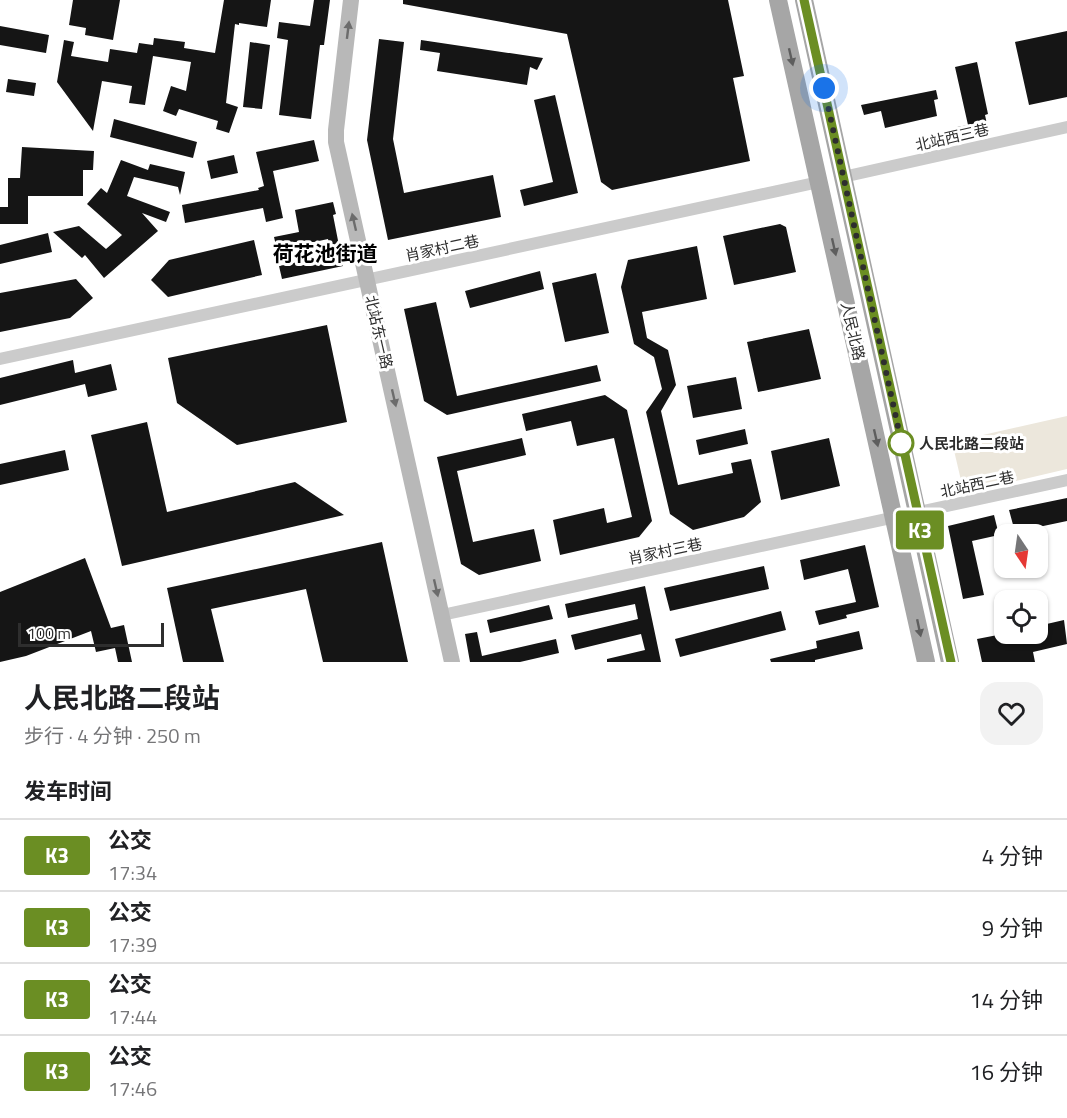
<!DOCTYPE html>
<html lang="zh">
<meta charset="utf-8">
<style>
body{margin:0;font-family:"Titillium Web","Noto Sans SC",sans-serif;background:#f2f2f2;color:#202124;height:100vh;display:flex;flex-direction:column;font-size:22px;white-space:nowrap}
*{box-sizing:border-box;margin:0}
p{font-size:20px;color:#757577}
.icon{flex:none;width:33px;height:33px;fill:none;stroke:currentColor;stroke-width:2;stroke-linecap:round;stroke-linejoin:round}
.map{position:relative;height:662px;overflow:hidden}
.drawer{display:flex;flex-direction:column;background:#fff;flex:1}
.drawer>*{flex:none}
.badge{padding:0 12px;border-radius:4px;font-size:21px;line-height:39px}
.needle{width:39px;rotate:167deg}
.tools{position:absolute;left:994px;top:524px;display:grid;gap:12px}
.tools a{display:grid;place-items:center;width:54px;height:54px;border-radius:12px;background:#fff;box-shadow:0 2px 4px #0004;font-size:30px}
.scale{position:absolute;left:18px;bottom:15px;width:146px;box-sizing:border-box;padding-left:6px;border:3px solid #2e2e2e;border-top:0;font-size:16px;line-height:21px;white-space:nowrap;color:#2e2e2e;-webkit-text-stroke:4px #fff;paint-order:stroke}
.you{position:absolute;width:30px;height:30px;margin:-15px;border:4px solid #fff;border-radius:50%;background:#1a73e8;box-shadow:0 0 0 9px #1a73e833}
.map>.badge{position:absolute;translate:-50% -50%;box-shadow:0 0 0 3px #fff}
h2{padding:0 24px;font-size:22px;line-height:54px}
.round{display:grid;place-items:center;flex:none;width:63px;height:63px;border-radius:18px;background:#f2f2f2}
.head{display:flex;align-items:center;justify-content:space-between;height:102px;padding:0 24px}
h1{font-size:28px;font-weight:700;line-height:45px}
ul{padding:0;list-style:none}
li{display:flex;align-items:center;gap:18px;height:72px;padding:0 24px;border-top:2px solid #e0e0e0}
li div{flex:1}
li b{display:block;font-size:22px}
li em{font-style:normal}
li .badge{min-width:66px;font-weight:700;text-align:center}
.map>svg:first-child{display:block}
.green{fill:#ece7dc}
.building{fill:#151515}
.lines{fill:none;stroke-linecap:round;stroke-linejoin:round}
.street{stroke:#cbcbcb;stroke-width:12}
.secondary{stroke:#b8b8b8;stroke-width:16}
.primary{stroke:#a6a6a6;stroke-width:18}
.oneway{fill:#6c6c6c}
.oneway2{fill:#5e5e5e}
.line-casing{stroke:#fff;stroke-width:14}
.line{stroke:#6b8e23;stroke-width:9}
.walk{stroke:#2e2e2e;stroke-width:6;stroke-dasharray:0 10.8}
.stop-dot{fill:#fff;stroke:#6b8e23;stroke-width:3}
.labels{text-anchor:middle;dominant-baseline:central;stroke-width:6;stroke-linejoin:round;paint-order:stroke}
.street-label{font-size:15px;fill:#2e2e2e;stroke:#fff}
.stop-label{font-size:15px;font-weight:bold;fill:#2e2e2e;stroke:#fff;text-anchor:start}
.district-label{font-size:21px;font-weight:bold;fill:#000;stroke:#fff}
</style>
<div class="map">
<svg width="1067" height="662" viewBox="0 0 1067 662">
<rect width="100%" height="100%" fill="#fff"/>
<path class="green" d="M1067,416v53l-103,24 -12,-51z"/>
<path class="building" d="M73,0h47l-7,40 -28,-5 1,-7 -17,-3z
M224,0h47l-4,27 -28,-4v2l-4,-1 -9,79 12,4 -9,26 -13,-4 2,-8 -39,-12 -3,7 -13,-5 8,-25 15,5 5,-29 -38,-6 -8,49 -16,-2 3,-17 -30,-5 -9,50 -36,-49 7,-42 10,2 -3,14 37,6 2,-13 27,4 2,-10 14,2 1,-7 31,4 -1,6 31,5z
M314,0h16l-6,45h-4l-9,74 -32,-4 9,-75 -11,-2 2,-16 31,4z
M403,0h325l16,76 -11,2 17,83 -138,29 -11,-8 -34,-148 -164,-30z
M0,26l49,9 -3,18 -46,-8z
M1067,31v66l-38,8 -14,-63z
M379,39l25,3 -11,97 11,54 89,-18 8,42 -113,23 -21,-100z
M421,40l122,18 -6,12 -7,-3 -3,18 -90,-14 3,-18 -20,-3z
M250,42l20,3 -8,64 -19,-2z
M977,62l11,52 -3,1 3,14 -30,6 -1,-8 11,-2 -13,-58z
M8,79l28,4 -2,13 -28,-4z
M936,90l2,9 -4,1 3,16 -52,12 -4,-17 -17,4 -3,-10z
M555,95l23,98 -54,13 -4,-16 33,-8 -19,-82z
M114,119l83,23 -4,16 -83,-21z
M314,140l5,21 -46,10 10,47 -17,4 -3,-14 -78,15 -3,-18 77,-15 -1,-2 6,-2 -8,-34z
M22,147l72,4 -1,19h-10v26h-55v28h-28v-17h8v-29h12z
M234,155l4,18 -27,6 -4,-18z
M121,160l27,10 2,-6 35,8 -5,23 -2,-8 -44,-10 -7,19 43,16 -4,10 -24,-9 16,18 -54,47 -19,-23 -3,3 -29,-26 26,-6 27,23 16,-14 -35,-31 14,-16 6,5z
M333,202l3,12 -3,1 10,51 -61,13 -3,-13 52,-11 -3,-16 -51,11 -3,-13 25,-5 -4,-22z
M780,224l6,3 10,45 -62,13 -11,-49z
M48,233l4,19 -52,12v-19z
M254,240l8,35 -94,22 -17,-17 18,-20z
M697,246l10,53 -65,13 5,26 21,12 8,35 -15,26 17,74 55,-12 -2,-10 20,-4 10,43 -17,15 -51,13 -23,-16 -24,-102 16,-23 -8,-32 -20,-13 -13,-57 7,-27z
M540,271l4,18 -74,19 -5,-17z
M596,273l13,60 -44,9 -13,-59z
M76,279l17,19 -23,20 -70,14v-39z
M436,302l21,94 140,-31 4,16 -154,34 -23,-14 -20,-92z
M327,325l20,97 -110,23 -60,-42 -9,-45z
M809,329l12,50 -63,13 -11,-50z
M73,360l2,13 36,-9 6,26 -29,7 -3,-13 -85,21v-27z
M736,377l6,32 -49,9 -6,-32z
M605,395l22,15 25,111 -13,16 -79,18 -7,-35 51,-12 3,15 25,-6 -18,-79 -37,8 -6,-25 -45,10 -4,-17z
M147,422l20,90 128,-30 49,33 -222,51 -31,-131z
M745,429l3,15 -49,11 -3,-15z
M522,438l4,17 -69,16 16,71 61,-13 7,32 -62,14 -18,-11 -24,-107z
M829,438l11,48 -59,14 -10,-49z
M65,450l4,20 -69,15v-21z
M1067,498v23l-52,11 -6,-22z
M994,515l5,20 -27,6 12,54 -21,4 -15,-73z
M382,542l26,120h-85l-17,-73 -95,20 13,53h-41l-16,-74z
M865,545l14,62 -33,8 1,3 -28,7 -4,-14 41,-9 -8,-33 -44,11 -4,-20z
M85,558l26,70 13,-3 8,37h-14l-3,-14 -19,4 -5,-21 -65,25 -26,6v-70z
M764,566l5,23 -99,22 -6,-23z
M645,586l16,76h-54v-3l38,-9 -4,-16 -66,16 -4,-15 67,-16 -3,-15 -67,14 -3,-14z
M549,605l4,14 -63,14 -3,-13z
M781,611l5,19 -106,27 -5,-18z
M1064,620l3,24 -34,8 2,10h-53l-5,-23 31,-6h30v-7z
M859,631l4,18 -48,11v2h-44l-1,-3 47,-11 -1,-7z
M477,632l5,24 74,-17 3,14 -39,9h-50l-5,-28z"/>
<g class="lines">
<path class="street" d="M843,177l224,-50
M0,359l819,-177
M442,615l625,-135"/>
<path class="secondary" d="M351,0l-15,130v12l116,520"/>
<path class="primary" d="M778,0l148,662
M804,0l146,662"/>
</g>
<defs><path id="oneway-solid" d="M-6-.8H1V-3.2L6.5 0L1 3.2V.8H-6Z" transform="scale(1.5)"/></defs>
<g class="oneway">
<use href="#oneway-solid" transform="translate(348 30) rotate(-83)"/>
<use href="#oneway-solid" transform="translate(354 222) rotate(-103)"/>
<use href="#oneway-solid" transform="translate(394 398) rotate(77)"/>
<use href="#oneway-solid" transform="translate(436 588) rotate(77)"/>
</g>
<g class="oneway2">
<use href="#oneway-solid" transform="translate(791 57) rotate(77)"/>
<use href="#oneway-solid" transform="translate(834 247) rotate(77)"/>
<use href="#oneway-solid" transform="translate(876 438) rotate(77)"/>
<use href="#oneway-solid" transform="translate(919 628) rotate(78)"/>
</g>
<g class="lines">
<g class="line-casing">
<path id="line" d="M804,0l147,662"/>
</g>
<use href="#line" class="line"/>
<path class="walk" d="M824,88l78,357 -1,-2"/>
</g>
<circle class="stop-dot" cx="901" cy="443" r="12"/>
<g class="labels">
<g class="street-label">
<text transform="translate(952 137) rotate(-13)">北站西三巷</text>
<text transform="translate(442 248) rotate(-12)">肖家村二巷</text>
<text transform="translate(853 331) rotate(77)">人民北路</text>
<text transform="translate(379 332) rotate(77)">北站东一路</text>
<text transform="translate(977 484) rotate(-12)">北站西二巷</text>
<text transform="translate(665 551) rotate(-12)">肖家村三巷</text>
</g>
<g class="stop-label">
<text x="919" y="443">人民北路二段站</text>
</g>
<g class="district-label">
<text x="325" y="253">荷花池街道</text>
</g>
</g>
</svg>
<div class="tools">
<a><svg class="needle" viewBox="-14 -14 28 28"><path d="M0-13l5 13h-10z" fill="#e53935"/><path d="M0 13l5-13h-10z" fill="#757577"/></svg></a>
<a><svg class="icon" aria-label="locate" viewBox="0 0 24 24"><circle cx="12" cy="12" r="6"/><path d="M12 2v4M12 18v4M2 12h4M18 12h4"/></svg></a>
</div>
<div class="scale">100 m</div>
<div class="you" style="left:824px;top:88px"></div>
<b class="badge" style="left:920px;top:530px;background:#6b8e23;color:#fff">K3</b>
</div>
<section class="drawer">
<div class="head"><div><h1>人民北路二段站</h1><p>步行 · 4 分钟 · 250 m</p></div><a class="round"><svg class="icon" aria-label="heart" viewBox="0 0 24 24"><path d="M12 20l-8-8c-3-5 5-10 8-4 3-6 11-1 8 4z"/></svg></a></div>
<h2>发车时间</h2>
<ul>
<li><span class="badge" style="background:#6b8e23;color:#fff">K3</span><div><b>公交</b><p>17:34</p></div><em>4 分钟</em></li>
<li><span class="badge" style="background:#6b8e23;color:#fff">K3</span><div><b>公交</b><p>17:39</p></div><em>9 分钟</em></li>
<li><span class="badge" style="background:#6b8e23;color:#fff">K3</span><div><b>公交</b><p>17:44</p></div><em>14 分钟</em></li>
<li><span class="badge" style="background:#6b8e23;color:#fff">K3</span><div><b>公交</b><p>17:46</p></div><em>16 分钟</em></li>
</ul>
</section>
